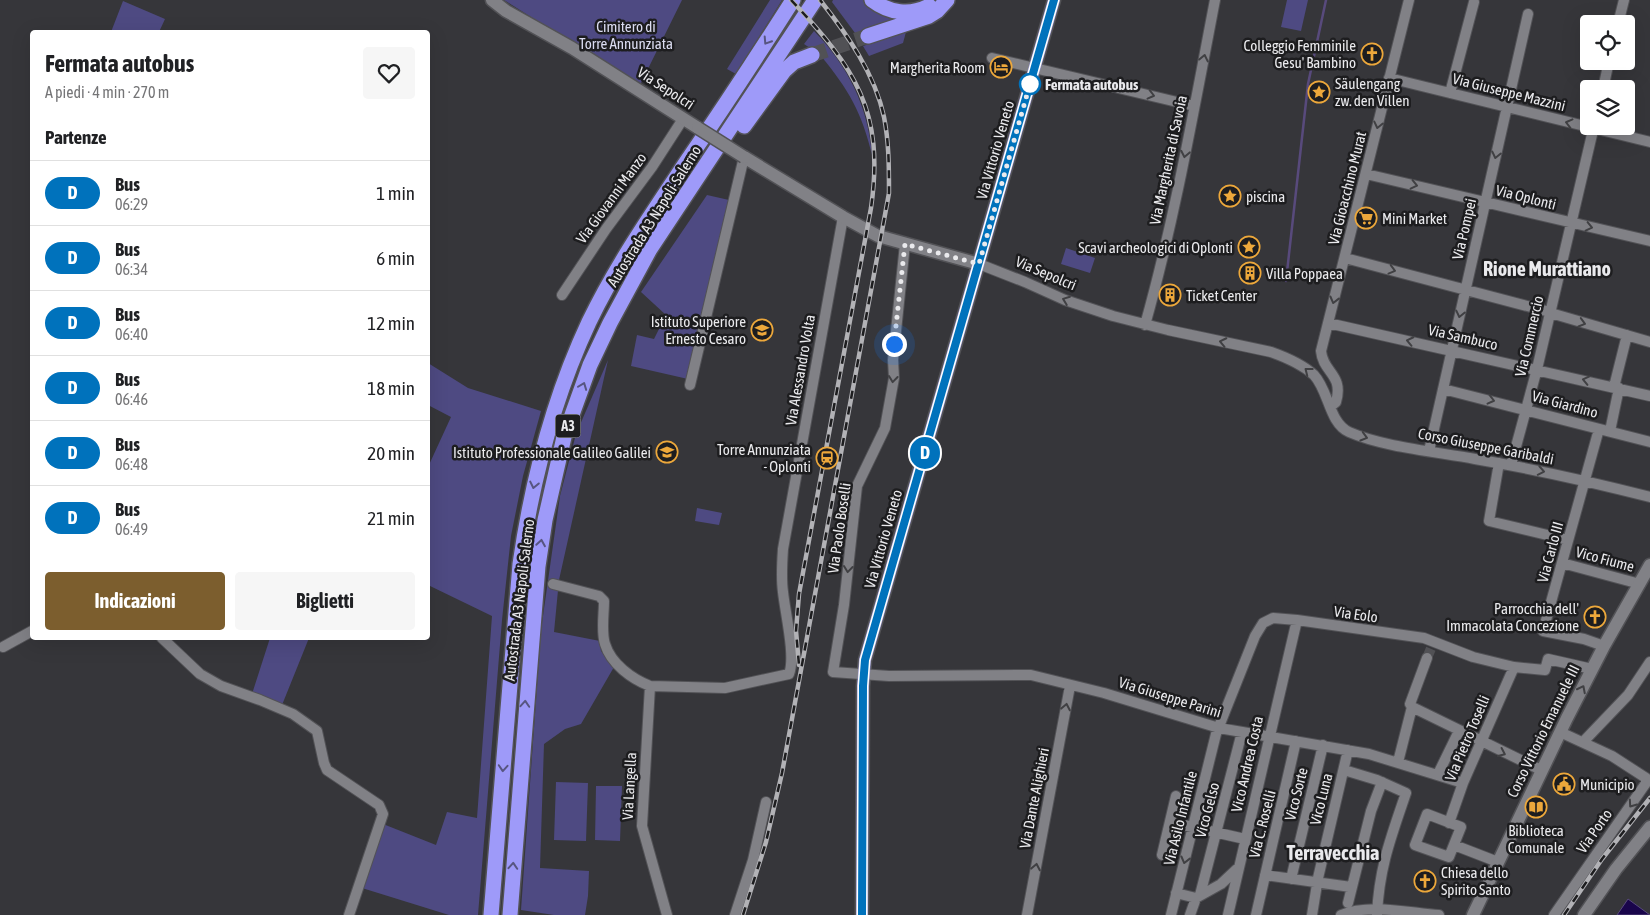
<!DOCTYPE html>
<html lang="it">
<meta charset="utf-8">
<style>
body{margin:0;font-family:"Asap Condensed",sans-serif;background:#f6f6f6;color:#202124;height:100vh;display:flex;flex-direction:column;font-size:19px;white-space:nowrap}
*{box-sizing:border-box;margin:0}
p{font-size:16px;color:#757577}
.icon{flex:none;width:28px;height:28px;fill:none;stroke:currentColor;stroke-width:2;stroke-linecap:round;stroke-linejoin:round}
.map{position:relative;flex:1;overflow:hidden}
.drawer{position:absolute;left:30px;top:30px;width:400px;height:610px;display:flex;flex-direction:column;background:#fff;border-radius:5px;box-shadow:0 5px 20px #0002}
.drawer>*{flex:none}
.badge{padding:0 10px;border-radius:16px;font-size:18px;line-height:32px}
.controls{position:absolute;left:1580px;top:15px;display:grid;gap:10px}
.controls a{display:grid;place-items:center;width:55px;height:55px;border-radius:5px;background:#fff;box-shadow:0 5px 20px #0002;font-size:25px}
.you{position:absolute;width:25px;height:25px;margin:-12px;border:4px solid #fff;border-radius:50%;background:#1a73e8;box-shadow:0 0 0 8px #1a73e833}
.map>.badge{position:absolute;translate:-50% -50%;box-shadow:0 0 0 2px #fff}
h2{padding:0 15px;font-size:19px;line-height:45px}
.round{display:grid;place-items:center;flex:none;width:52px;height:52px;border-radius:5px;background:#f6f6f6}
.head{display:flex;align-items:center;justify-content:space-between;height:85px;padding:0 15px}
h1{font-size:24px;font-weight:700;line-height:38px}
.primary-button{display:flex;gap:10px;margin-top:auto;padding:10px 15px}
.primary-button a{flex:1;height:58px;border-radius:5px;background:#7c5e2e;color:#fff;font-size:20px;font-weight:700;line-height:58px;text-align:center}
.primary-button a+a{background:#f6f6f6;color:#202124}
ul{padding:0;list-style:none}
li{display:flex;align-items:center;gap:15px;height:65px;padding:0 15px;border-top:1px solid #e0e0e0}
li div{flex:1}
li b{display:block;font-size:19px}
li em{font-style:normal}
li .badge{min-width:55px;font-weight:700;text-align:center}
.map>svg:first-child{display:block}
.green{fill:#4e4a82}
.water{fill:#19054b;stroke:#584a7c}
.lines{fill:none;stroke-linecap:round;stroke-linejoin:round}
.stream{stroke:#584a7c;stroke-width:2.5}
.minor-tunnel{stroke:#515155;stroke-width:10;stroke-dasharray:10 5;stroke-linecap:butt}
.motorway-tunnel{stroke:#515155;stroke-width:15;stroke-dasharray:15 8;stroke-linecap:butt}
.minor-casing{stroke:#525256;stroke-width:12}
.tertiary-casing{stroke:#525256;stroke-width:15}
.primary-casing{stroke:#525256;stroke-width:15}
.motorway-casing{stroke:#525256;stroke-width:18}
.minor{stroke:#818186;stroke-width:10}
.tertiary{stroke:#818186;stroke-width:12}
.primary{stroke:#9290cb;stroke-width:12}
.motorway{stroke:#9e9af9;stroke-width:15}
.rail-casing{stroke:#b2b2b6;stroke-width:4.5}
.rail{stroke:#1d1d1f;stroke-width:2.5;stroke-dasharray:8;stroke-linecap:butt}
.tertiary-bridge-casing{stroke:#525256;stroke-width:15;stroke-linecap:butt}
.tertiary-bridge{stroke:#818186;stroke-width:12}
.oneway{stroke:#575581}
.oneway2{stroke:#404043}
.line-casing{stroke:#fff;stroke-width:11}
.line{stroke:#0072bc;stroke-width:8}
.walk{stroke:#eaeaed;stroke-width:5;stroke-dasharray:0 9}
.stop-dot{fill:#fff;stroke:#0072bc;stroke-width:2.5}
.labels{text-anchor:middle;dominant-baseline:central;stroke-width:5;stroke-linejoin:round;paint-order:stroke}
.shield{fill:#1d1d1f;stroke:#acacaf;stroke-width:1}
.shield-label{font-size:14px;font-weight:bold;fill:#eaeaed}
.park-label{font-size:15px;fill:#dcddf2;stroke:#1d1d1f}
.poi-label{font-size:15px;fill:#eaeaed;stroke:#1d1d1f;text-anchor:end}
.stop-label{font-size:15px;font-weight:bold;fill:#eaeaed;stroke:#1d1d1f;text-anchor:start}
.street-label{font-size:15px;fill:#eaeaed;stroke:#1d1d1f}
.district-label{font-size:20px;font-weight:bold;fill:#eaeaed;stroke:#1d1d1f}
</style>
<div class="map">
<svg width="1650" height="915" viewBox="0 0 1650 915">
<rect width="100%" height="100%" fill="#36363a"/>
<path class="green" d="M504,0h178l-42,85 -55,-34 1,-3 -36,-19z
M770,0h12l-46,74 -9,-5z
M833,0h32l35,18 -42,19 -26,-35z
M1287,0h21l-7,31 -20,-4z
M123,1l42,18 -6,13h-48z
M814,31c34,35 54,75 58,124 -10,-42 -23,-65 -51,-99l-6,3 -2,-9 -9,-6z
M906,32l-3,11 -34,13 -6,-10z
M707,195l22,5 -41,179 -57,-13 6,-31 17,4 12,-24 -25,-23z
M1066,248l29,10 -5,15 -29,-9z
M608,360l-49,220 -5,52 46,9 1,10 13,16 -33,57 -16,5 -21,15 -4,124 49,3 -1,25 -3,19h-31l-33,-5 20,-280 19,-134 16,-62z
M428,363l40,25 73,23 -18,65 -12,60 -9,84 -24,295h-29l-87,-27 21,-64 53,21 11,-33 30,6 15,-202 -64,-31v-118l23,-50 -23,-12z
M697,508l25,5 -3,12 -24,-4z
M270,638h39l-27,67 -30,-11z
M556,782l32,1 -2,58 -32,-1z
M596,786h26l-2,55 -25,-1z"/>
<path class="water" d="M1628,899l22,16h-33z"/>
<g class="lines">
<path class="stream" d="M1286,281l22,-197 18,-84"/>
<path class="minor-tunnel" d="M1427,658l5,-12"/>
<path class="motorway-tunnel" d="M812,55l56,-19"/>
<g class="minor-casing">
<path id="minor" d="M1618,24l6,-24
M992,58l202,48
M1389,78l261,64
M1603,89l6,-28
M1450,93l24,-91
M1366,174l284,67
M905,244l-12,116 1,18 -9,50 -28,58 -13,119 -11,67 56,4 142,-1 73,18 115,35 150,26 94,29
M1345,258l201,53 8,3 96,28
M979,264l46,18 40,18 48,16 55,14 103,22c14,5 31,12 43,23 15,16 15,48 35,57 34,15 89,20 126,27 59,10 117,23 175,38
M562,295l44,-66 46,-62 31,-48
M1328,323l322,73
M1145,325c30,-107 49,-216 70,-325
M690,385l54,-228
M1614,387l13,-52
M1443,389l207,53
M1331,406l5,-4c8,-28 -13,-29 -15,-51l88,-351
M1599,429l-56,202 41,8 20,7
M1610,431l9,-43
M1429,451l99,-437
M1499,463l-10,58 79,19
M1511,465l26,-96 57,-243
M1562,563l78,21
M553,584l46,12 5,5c0,13 -3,31 1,43 6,20 27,35 45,42l75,2 64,-14c7,-17 -4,-62 -6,-82 -2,-14 -1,-28 0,-43l60,-332
M162,638l38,36 21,12 39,14 33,14 24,17 7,32 3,7 52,35 4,9 -34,101
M3,647l29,-16
M650,686l-8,140 25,89
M1412,707l129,63
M1583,742l45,-47 22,-33
M1398,762l14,-55 -2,-3 17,-46
M1344,770l33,10 29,13c-15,44 -27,75 -29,122
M1438,774l21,-43
M1427,814l34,13 -12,30 -34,-12z
M1170,822l75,17
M1449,823l14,-40 51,-116
M1454,845l44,17
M1162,855l14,-59
M1265,875l86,12
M1291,879l32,-134
M1176,893l20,5 25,-14 16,-15
M1200,895l42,-163
M1348,903l23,-92 11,-29
M735,915l18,-55 13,-58
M1027,915l43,-229
M1171,915l45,-181 39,-98 8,-13 10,-5 24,2 127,18 49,19 41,10 31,3 3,-11 44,10
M1190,915l6,-17
M1228,915l69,-295
M1256,915l40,-174
M1312,915l6,-37 30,-128
M1341,915c29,-12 68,-2 98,0
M1554,915l92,-132v-5l-34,-22 -52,-24"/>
</g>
<g class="tertiary-casing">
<path id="tertiary" d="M492,0l14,11 66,37 126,80
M744,157l99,60 35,19 101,28
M1473,915l94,-197 37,-72 46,-81
M1584,915l32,-46 34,-42"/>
</g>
<g class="primary-casing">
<path id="primary" d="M862,915l1,-229 2,-26 189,-660"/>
</g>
<g class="motorway-casing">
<path id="motorway" d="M872,0c17,13 38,16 57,6
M868,36l61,-20 8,-5 10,-11
M744,126l40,-55 10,-9 18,-7
M491,915l29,-351c12,-83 33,-165 69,-242 27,-56 62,-107 96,-158 37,-54 73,-109 108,-164
M510,915l28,-349 7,-46 19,-83 26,-72 20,-42 40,-74 165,-249"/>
</g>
<use href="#minor" class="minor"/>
<use href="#tertiary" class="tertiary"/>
<use href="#primary" class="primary"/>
<use href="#motorway" class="motorway"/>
<g class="rail-casing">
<path id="rail" d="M791,0c64,68 94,111 80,208l-72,386 -3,37 3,34
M743,915l23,-73 16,-69 107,-580c0,-25 0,-51 -5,-76 -9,-43 -37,-83 -64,-117
M1564,915l38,-56 48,-61"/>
</g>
<use href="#rail" class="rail"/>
<g class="tertiary-bridge-casing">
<path id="tertiary-bridge" d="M698,128l46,29"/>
</g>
<use href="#tertiary-bridge" class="tertiary-bridge"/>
</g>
<defs><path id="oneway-chevron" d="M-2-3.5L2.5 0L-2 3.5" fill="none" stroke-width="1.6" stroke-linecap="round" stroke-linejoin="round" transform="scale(1.25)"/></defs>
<g class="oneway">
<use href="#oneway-chevron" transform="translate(767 41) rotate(123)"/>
<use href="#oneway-chevron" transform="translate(583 386) rotate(-69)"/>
<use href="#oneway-chevron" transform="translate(534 485) rotate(102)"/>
<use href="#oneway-chevron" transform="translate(541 543) rotate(-81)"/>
<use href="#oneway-chevron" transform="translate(525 704) rotate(-86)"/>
<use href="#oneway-chevron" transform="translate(503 768) rotate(94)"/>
<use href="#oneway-chevron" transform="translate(513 866) rotate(-86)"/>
</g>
<g class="oneway2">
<use href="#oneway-chevron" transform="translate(1204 58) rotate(-78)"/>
<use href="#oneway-chevron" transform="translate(1151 95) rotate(14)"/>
<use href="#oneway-chevron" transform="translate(1569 123) rotate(-166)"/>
<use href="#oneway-chevron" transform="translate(1378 125) rotate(103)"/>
<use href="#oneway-chevron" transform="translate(1185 154) rotate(101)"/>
<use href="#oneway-chevron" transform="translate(1496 155) rotate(103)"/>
<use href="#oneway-chevron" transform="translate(1414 185) rotate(13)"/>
<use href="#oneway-chevron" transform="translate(1589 227) rotate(13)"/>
<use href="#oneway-chevron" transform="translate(1392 270) rotate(15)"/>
<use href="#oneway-chevron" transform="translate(1066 300) rotate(-159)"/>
<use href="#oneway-chevron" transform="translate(1334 300) rotate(104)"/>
<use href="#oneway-chevron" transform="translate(1460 314) rotate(103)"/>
<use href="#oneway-chevron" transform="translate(1582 323) rotate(16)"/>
<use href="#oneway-chevron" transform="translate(1410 341) rotate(-168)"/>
<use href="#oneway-chevron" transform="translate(1223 342) rotate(-168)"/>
<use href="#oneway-chevron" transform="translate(1308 371) rotate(-142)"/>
<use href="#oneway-chevron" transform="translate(893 379) rotate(97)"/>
<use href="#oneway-chevron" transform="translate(1586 380) rotate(-167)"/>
<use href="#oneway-chevron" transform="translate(1491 400) rotate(14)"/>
<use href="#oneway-chevron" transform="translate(1364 437) rotate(16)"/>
<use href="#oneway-chevron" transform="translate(1541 471) rotate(11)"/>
<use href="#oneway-chevron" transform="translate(848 569) rotate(97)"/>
<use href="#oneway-chevron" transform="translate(1582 689) rotate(-63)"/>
<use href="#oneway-chevron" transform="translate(1066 707) rotate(-79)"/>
<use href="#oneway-chevron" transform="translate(1502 753) rotate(25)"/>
<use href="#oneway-chevron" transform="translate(1632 804) rotate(125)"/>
<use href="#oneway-chevron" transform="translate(1185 860) rotate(104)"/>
<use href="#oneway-chevron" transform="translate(1036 867) rotate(-79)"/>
</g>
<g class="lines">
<g class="line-casing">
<path id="line" d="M862,915l1,-229 2,-26 189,-660"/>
</g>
<use href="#line" class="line"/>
<path class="walk" d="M894,344l11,-100 74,20 51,-180"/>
</g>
<defs>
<g id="church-ring" transform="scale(1.125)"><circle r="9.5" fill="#1d1d1f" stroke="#eda83b" stroke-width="1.5"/><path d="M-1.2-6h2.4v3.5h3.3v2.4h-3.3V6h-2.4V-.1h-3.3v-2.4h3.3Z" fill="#eda83b"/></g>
<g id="hotel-ring" transform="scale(1.125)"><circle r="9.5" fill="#1d1d1f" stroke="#eda83b" stroke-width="1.5"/><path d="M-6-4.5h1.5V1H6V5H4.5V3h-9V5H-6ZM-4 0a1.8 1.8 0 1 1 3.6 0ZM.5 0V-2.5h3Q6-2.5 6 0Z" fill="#eda83b"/></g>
<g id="sight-ring" transform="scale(1.125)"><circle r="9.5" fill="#1d1d1f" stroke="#eda83b" stroke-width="1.5"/><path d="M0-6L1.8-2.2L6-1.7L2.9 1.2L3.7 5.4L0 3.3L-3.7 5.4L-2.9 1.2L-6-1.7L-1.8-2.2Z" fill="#eda83b"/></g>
<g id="supermarket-ring" transform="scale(1.125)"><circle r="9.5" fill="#1d1d1f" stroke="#eda83b" stroke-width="1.5"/><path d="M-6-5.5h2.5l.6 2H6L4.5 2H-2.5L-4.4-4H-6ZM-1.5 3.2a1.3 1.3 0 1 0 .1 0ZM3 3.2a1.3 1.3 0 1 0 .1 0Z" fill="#eda83b"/></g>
<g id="building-ring" transform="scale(1.125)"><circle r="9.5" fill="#1d1d1f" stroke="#eda83b" stroke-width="1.5"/><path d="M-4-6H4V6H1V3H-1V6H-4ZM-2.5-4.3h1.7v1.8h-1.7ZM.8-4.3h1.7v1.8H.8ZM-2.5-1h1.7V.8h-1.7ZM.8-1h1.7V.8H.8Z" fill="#eda83b"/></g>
<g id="school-ring" transform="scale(1.125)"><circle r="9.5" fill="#1d1d1f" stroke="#eda83b" stroke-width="1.5"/><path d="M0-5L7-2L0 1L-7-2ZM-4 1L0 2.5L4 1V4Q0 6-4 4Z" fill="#eda83b"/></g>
<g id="station-ring" transform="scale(1.125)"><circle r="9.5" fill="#1d1d1f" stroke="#eda83b" stroke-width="1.5"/><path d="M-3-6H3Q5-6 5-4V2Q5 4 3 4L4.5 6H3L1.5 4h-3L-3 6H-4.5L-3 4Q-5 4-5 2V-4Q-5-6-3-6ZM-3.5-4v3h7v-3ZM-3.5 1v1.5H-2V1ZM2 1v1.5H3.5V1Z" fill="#eda83b"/></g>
<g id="civic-ring" transform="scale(1.125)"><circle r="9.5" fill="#1d1d1f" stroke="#eda83b" stroke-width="1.5"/><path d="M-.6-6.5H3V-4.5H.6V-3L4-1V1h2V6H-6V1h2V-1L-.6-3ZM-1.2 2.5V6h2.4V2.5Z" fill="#eda83b"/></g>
<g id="library-ring" transform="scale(1.125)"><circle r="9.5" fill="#1d1d1f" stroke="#eda83b" stroke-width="1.5"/><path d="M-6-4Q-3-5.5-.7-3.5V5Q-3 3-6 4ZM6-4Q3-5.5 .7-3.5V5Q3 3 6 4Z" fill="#eda83b"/></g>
</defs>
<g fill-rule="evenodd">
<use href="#church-ring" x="1372" y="54"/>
<use href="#hotel-ring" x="1001" y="67"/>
<use href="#sight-ring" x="1319" y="92"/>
<use href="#sight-ring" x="1230" y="196"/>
<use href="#supermarket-ring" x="1366" y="218"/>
<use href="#sight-ring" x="1249" y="247"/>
<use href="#building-ring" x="1250" y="273"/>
<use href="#building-ring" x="1170" y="295"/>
<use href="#school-ring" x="762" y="330"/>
<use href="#school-ring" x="667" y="452"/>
<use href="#station-ring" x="827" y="458"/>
<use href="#church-ring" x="1595" y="617"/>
<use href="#civic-ring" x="1564" y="784"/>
<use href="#library-ring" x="1536" y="807"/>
<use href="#church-ring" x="1425" y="881"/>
</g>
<circle class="stop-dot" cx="1030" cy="84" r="10"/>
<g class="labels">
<rect class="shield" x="555.5" y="414.5" width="25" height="23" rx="4"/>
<g class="shield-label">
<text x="568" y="426">A3</text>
</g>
<g class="park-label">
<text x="626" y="26">Cimitero di<tspan x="626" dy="17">Torre Annunziata</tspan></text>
</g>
<g class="poi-label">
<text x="1356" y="45">Colleggio Femminile<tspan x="1356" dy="17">Gesu' Bambino</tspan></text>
<text x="985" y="67">Margherita Room</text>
<text x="1335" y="83" text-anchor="start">Säulengang<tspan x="1335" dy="17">zw. den Villen</tspan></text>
<text x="1246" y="196" text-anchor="start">piscina</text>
<text x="1382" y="218" text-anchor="start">Mini Market</text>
<text x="1233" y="247">Scavi archeologici di Oplonti</text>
<text x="1266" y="273" text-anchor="start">Villa Poppaea</text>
<text x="1186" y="295" text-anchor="start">Ticket Center</text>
<text x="746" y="321">Istituto Superiore<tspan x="746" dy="17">Ernesto Cesaro</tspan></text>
<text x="811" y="449">Torre Annunziata<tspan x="811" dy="17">- Oplonti</tspan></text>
<text x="651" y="452">Istituto Professionale Galileo Galilei</text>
<text x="1579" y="608">Parrocchia dell'<tspan x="1579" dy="17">Immacolata Concezione</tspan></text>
<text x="1580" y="784" text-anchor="start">Municipio</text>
<text x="1536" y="830" text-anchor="middle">Biblioteca<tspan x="1536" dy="17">Comunale</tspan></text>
<text x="1441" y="872" text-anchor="start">Chiesa dello<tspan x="1441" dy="17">Spirito Santo</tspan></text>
</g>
<g class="stop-label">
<text x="1045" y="84">Fermata autobus</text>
</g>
<g class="street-label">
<text transform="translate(666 88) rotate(33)">Via Sepolcri</text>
<text transform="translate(1509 92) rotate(14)">Via Giuseppe Mazzini</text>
<text transform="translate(995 150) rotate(-74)">Via Vittorio Veneto</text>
<text transform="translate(1168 160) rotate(-78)">Via Margherita di Savoia</text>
<text transform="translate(1347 188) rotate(-76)">Via Gioacchino Murat</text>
<text transform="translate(1526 197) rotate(14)">Via Oplonti</text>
<text transform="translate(611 198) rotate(-54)">Via Giovanni Manzo</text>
<text transform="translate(654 216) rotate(-58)">Autostrada A3 Napoli-Salerno</text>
<text transform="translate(1464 229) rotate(-77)">Via Pompei</text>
<text transform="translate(1046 273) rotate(23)">Via Sepolcri</text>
<text transform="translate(1529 336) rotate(-77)">Via Commercio</text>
<text transform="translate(1463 337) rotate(13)">Via Sambuco</text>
<text transform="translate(800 370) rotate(-80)">Via Alessandro Volta</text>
<text transform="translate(1565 404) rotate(15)">Via Giardino</text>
<text transform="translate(1486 446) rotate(11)">Corso Giuseppe Garibaldi</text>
<text transform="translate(839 528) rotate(-82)">Via Paolo Boselli</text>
<text transform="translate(883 539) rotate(-74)">Via Vittorio Veneto</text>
<text transform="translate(1550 552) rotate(-75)">Via Carlo III</text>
<text transform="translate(1605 559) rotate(15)">Vico Fiume</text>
<text transform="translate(519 600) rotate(-83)">Autostrada A3 Napoli-Salerno</text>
<text transform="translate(1356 614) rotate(8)">Via Eolo</text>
<text transform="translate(1170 697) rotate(17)">Via Giuseppe Parini</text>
<text transform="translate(1543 731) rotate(-64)">Corso Vittorio Emanuele III</text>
<text transform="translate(1467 738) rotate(-67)">Via Pietro Toselli</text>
<text transform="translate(1247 764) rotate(-77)">Vico Andrea Costa</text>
<text transform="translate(629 786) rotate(-87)">Via Langella</text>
<text transform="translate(1296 794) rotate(-76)">Vico Sorte</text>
<text transform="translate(1034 798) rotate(-79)">Via Dante Alighieri</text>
<text transform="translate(1321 799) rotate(-76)">Vico Luna</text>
<text transform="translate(1207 810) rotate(-75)">Vico Gelso</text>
<text transform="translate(1180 818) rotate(-76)">Via Asilo Infantile</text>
<text transform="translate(1262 824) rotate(-76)">Via C. Roselli</text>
<text transform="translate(1594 831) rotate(-55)">Via Porto</text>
</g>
<g class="district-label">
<text x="1547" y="268">Rione Murattiano</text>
<text x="1333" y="852">Terravecchia</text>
</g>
</g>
</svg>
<div class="controls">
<a><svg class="icon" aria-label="locate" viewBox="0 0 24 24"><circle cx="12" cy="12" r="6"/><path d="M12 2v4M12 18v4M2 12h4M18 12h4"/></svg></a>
<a><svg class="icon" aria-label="layers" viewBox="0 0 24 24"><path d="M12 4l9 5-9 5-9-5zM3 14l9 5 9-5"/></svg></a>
</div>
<div class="you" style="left:894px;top:344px"></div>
<b class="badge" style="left:925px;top:453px;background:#0072bc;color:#fff">D</b>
<section class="drawer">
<div class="head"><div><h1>Fermata autobus</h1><p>A piedi · 4 min · 270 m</p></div><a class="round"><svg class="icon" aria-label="heart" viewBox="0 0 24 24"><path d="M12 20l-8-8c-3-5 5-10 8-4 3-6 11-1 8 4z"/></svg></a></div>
<h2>Partenze</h2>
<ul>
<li><span class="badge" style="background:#0072bc;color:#fff">D</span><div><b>Bus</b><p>06:29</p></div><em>1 min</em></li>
<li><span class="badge" style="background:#0072bc;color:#fff">D</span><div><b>Bus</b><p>06:34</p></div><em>6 min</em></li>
<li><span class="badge" style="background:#0072bc;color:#fff">D</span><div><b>Bus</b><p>06:40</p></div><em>12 min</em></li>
<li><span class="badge" style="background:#0072bc;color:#fff">D</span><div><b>Bus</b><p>06:46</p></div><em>18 min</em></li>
<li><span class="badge" style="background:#0072bc;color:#fff">D</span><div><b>Bus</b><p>06:48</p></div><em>20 min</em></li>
<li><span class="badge" style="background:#0072bc;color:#fff">D</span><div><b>Bus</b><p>06:49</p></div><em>21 min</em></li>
</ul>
<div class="primary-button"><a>Indicazioni</a><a>Biglietti</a></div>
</section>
</div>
